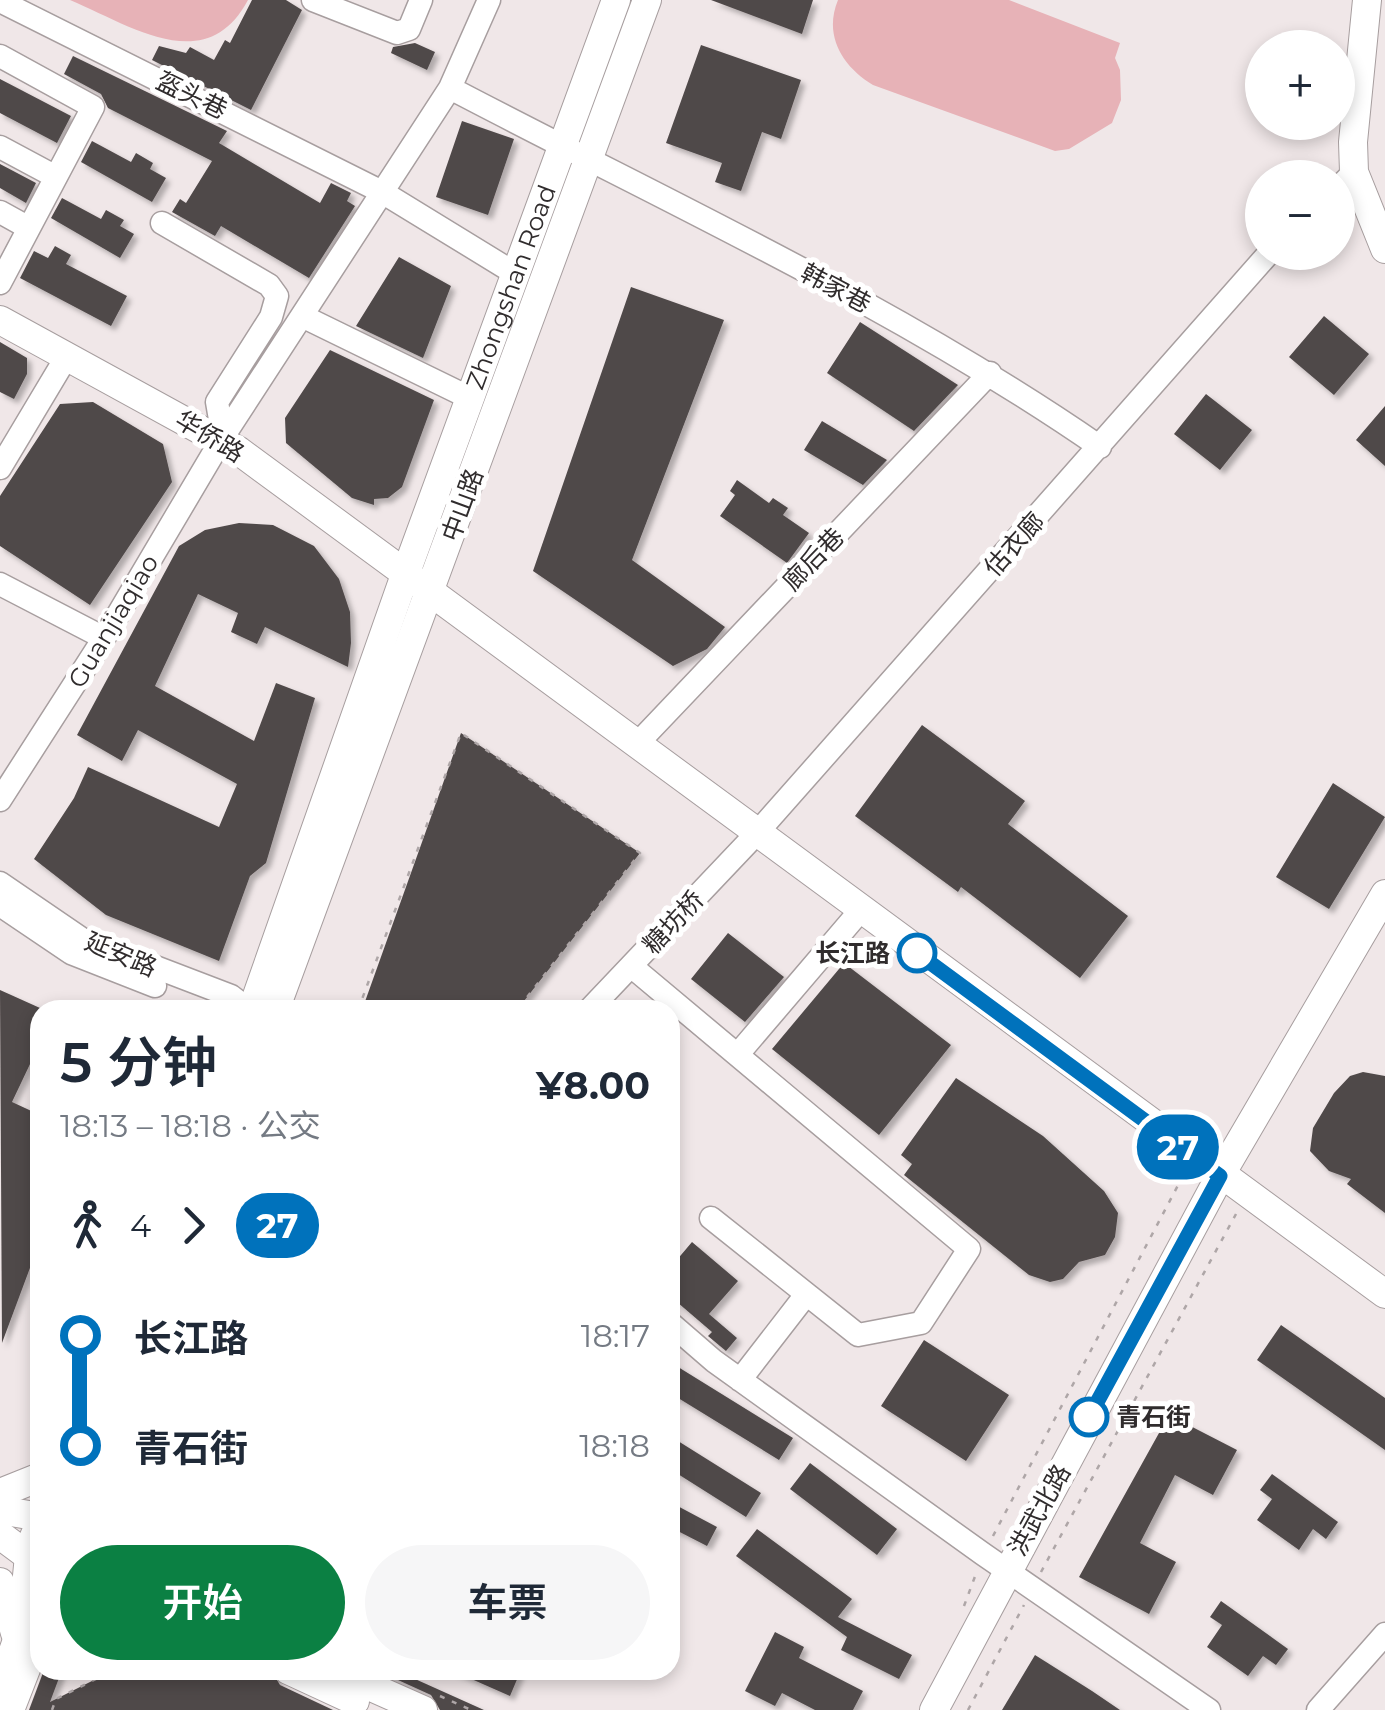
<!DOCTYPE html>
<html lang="zh">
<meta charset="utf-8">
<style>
body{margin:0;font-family:Montserrat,"Noto Sans SC",sans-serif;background:#f6f6f7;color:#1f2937;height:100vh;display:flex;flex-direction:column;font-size:38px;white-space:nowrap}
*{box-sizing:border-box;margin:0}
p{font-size:32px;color:#747a83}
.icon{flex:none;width:55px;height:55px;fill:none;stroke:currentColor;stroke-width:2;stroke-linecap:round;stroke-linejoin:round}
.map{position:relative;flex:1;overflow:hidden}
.panel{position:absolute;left:30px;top:1000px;width:650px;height:680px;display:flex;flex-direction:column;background:#fff;border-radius:30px;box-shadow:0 5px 15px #0003}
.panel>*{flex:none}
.badge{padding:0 20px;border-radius:32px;font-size:35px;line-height:65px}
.controls{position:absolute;left:1245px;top:30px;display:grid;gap:20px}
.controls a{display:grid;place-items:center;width:110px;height:110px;border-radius:50%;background:#fff;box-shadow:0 5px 15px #0003;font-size:50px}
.map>.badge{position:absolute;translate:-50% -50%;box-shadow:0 0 0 5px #fff}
.legs{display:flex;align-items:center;gap:15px;height:110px;padding:0 30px;font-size:32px}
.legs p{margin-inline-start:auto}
.summary{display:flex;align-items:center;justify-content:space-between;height:170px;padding:0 30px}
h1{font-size:55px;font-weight:600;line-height:75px}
.primary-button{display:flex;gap:20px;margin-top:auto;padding:20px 30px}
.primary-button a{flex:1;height:115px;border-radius:60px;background:#0b8043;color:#fff;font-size:40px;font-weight:600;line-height:115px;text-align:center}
.primary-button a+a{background:#f6f6f7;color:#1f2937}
ul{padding:0 30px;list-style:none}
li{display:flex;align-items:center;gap:35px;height:110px;font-size:38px}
li i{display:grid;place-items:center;width:15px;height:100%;margin:0 12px;background:currentColor}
li i::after{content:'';width:25px;height:25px;margin:-12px;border:8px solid;border-radius:50%;background:#fff}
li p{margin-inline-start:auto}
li:first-child i{background:linear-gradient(#0000 50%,currentColor 0)}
li:last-child i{background:linear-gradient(currentColor 50%,#0000 0)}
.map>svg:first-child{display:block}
.green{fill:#e7b2b7}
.building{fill:#504949;filter:url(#shadow)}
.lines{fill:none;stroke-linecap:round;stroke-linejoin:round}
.minor-casing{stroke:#a79e9f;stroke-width:25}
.major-casing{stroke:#a79e9f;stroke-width:30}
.path{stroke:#aea6a7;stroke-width:2.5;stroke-dasharray:5 8;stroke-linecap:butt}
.minor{stroke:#fff;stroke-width:22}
.major{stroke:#fff;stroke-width:28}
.line-1-casing{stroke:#fff;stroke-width:22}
.line-1{stroke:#0072bc;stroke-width:15}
.stop-1-dot{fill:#fff;stroke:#0072bc;stroke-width:5}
.labels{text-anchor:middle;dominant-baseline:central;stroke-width:10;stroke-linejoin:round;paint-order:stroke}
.street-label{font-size:25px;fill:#302c2d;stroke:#fff}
.stop-label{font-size:25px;font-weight:bold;fill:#302c2d;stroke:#fff;text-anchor:end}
</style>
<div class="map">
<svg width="1385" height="1710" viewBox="0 0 1385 1710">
<defs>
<filter id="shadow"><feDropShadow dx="4.5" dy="4.5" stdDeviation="2.5" flood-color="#0004"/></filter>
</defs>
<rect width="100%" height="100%" fill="#f0e7e8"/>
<path class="green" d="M70,0h178c-42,79 -118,25 -178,0z
M838,0h171l111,43 -5,15 5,12 1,30 -9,23 -43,26 -14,2 -182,-66c-30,-18 -50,-49 -35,-85z"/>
<path class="building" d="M252,0h34l16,10 -51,100 -99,-50 7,-14 27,7 4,-6 24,13 11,-20 5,3z
M711,0h102l-11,34z
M415,43l20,9 -8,18 -36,-17 2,-6z
M701,45l100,35 -20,59 -19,-7 -21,59 -26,-9 7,-19 -56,-20z
M73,56l154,75 -8,12 101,60 11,-20 20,10 -4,8 8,5 -46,72 -88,-52 -6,10 -43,-24 8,-13 6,4 26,-42 -104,-53 -7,-14 -37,-20z
M0,79l71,37 -14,27 -57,-30z
M462,121l52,18 -26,76 -52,-18z
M92,141l39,21 5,-9 17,10 -3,6 16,9 -14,24 -71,-40z
M0,164l36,19 -10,20 -26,-15z
M62,198l39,21 5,-9 18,10 -4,6 14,8 -14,24 -69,-40z
M55,246l16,9 -5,9 61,32 -16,30 -91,-48 14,-27 14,7z
M399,257l52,29 -28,72 -67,-32z
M631,287l93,33 -92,240 93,67 -18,22 -34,17 -140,-95z
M1324,316l45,38 -35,41 -45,-38z
M860,322l98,63 -44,46 -87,-58z
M0,342l27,16v16l-13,25 -14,-7z
M330,350l104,50 -32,87 -14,11 -14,1v6l-22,-7 -66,-55 -1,-25z
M1206,394l46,36 -32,40 -46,-36z
M93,402l70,42 9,38 -82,123 -90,-59v-50l60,-92z
M1385,406v60l-29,-26z
M822,421l65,39 -24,25 -59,-35z
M737,480l32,23 4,-5 15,10 -5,7 26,18 -22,30 -67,-47 15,-21 -5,-4z
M239,523l34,2 41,21 25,33 11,33 1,31 -3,24 -83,-40 -8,17 -26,-12 7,-19 -40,-19 -43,92 99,55 22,-58 39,15 -49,165 -16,13 -31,85 -113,-46 -72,-56 40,-61 14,-31 131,60 18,-43 -99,-54 -16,31 -45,-26 102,-189 26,-16z
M922,725l103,76 -17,23 120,92 -48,62 -119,-91 -3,5 -103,-76z
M461,733l179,120 -123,157h-155z
M1333,783l52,34 -56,92 -53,-32z
M728,933l56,44 -39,45 -54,-43z
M844,963l107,82 -72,90 -107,-86z
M0,990l40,18v35l-28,59 28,13v126l-38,102z
M1363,1072l22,4v137l-38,-29 4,-5 -22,-8 -19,-20 3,-23 21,-35 16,-17z
M956,1078l87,58 61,55 14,22 -3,24 -10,18 -26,7 -16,17 -13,3 -21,-7 -125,-100 8,-11 -11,-9z
M692,1242l46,39 -29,33 28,24 -11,13 -18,-15 4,-4 -42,-36v-28z
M1281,1325l104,73v52l-128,-90z
M924,1340l85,55 -43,66 -85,-55z
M670,1362l123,76 -14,22 -109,-67z
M1169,1415l68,35 -24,45 -38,-20 -35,68 36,19 -27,52 -70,-37z
M670,1436l91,57 -15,24 -76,-48z
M810,1463l87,66 -20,26 -87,-66z
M1272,1474l66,48 -12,17 -13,-10 -14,21 -42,-30 15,-21 -12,-9z
M670,1502l47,25 -10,19 -37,-19z
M757,1529l95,70 -14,18 74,38 -13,24 -58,-29 6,-13 -111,-81z
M1221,1601l67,48 -12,16 -13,-9 -15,20 -41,-29 15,-22 -12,-8z
M775,1632l29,15 -5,11 64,33 -10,19h-38l-33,-17 -7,13 -30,-15z
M1035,1655l57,36 28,19h-118z
M44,1670h18l-12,32 64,-32h157l9,15 53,25h-304z
M376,1670h19l89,40h-44l-9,-15z
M451,1670h70l-11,26z"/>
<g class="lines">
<g class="minor-casing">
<path id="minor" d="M313,0l84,33 12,-4 12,-29
M0,1l382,191 134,82
M0,56l93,51 -93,176
M450,88l39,-88
M0,147l56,30
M1338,188l16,-16
M0,212l29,16
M162,223l107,62 8,11 -6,21 -54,85 6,35
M302,316l170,83
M0,468l67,-112
M0,584l104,54
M636,745l354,-372
M0,800l104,-162 119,-201 227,-349c219,115 446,218 650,359
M0,883l82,56 149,57 18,14
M0,905l71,48 84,33
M631,966l338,283 -48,74 -63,12 -147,-117
M589,1010l167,-176 514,-582
M738,1054l122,-143
M670,1323l44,38 269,193 226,156
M740,1380l65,-84
M1318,1710l67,-76"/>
</g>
<g class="major-casing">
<g id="major">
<path d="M1367,0l-14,142 1,30 31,77"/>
<path d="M0,320l239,131 1146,843"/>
<path id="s1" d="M252,1010l153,-435 211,-575"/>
<path d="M275,1010l372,-1010"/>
<path d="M0,1493l40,-16"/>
<path d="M0,1510l40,7"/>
<path d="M0,1535l39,29"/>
<path d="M0,1582l15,51"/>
<path d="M288,1670l67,31"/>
<path d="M333,1670l90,40"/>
<path d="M0,1688l22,-62 8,-80 10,-23"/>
<path d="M10,1710l30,-77"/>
<path d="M934,1710l286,-534 165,-282"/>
</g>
</g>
<path class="path" d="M358,1010l103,-277 179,120 -123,157
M993,1536l192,-364
M1041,1572l195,-358
M964,1606l13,-35
M256,1670l12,6
M440,1696l31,14
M52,1710l4,-11 58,-29
M968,1710l56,-105"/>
<use href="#minor" class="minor"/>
<use href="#major" class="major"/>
</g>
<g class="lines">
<g class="line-1-casing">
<path id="line-1" d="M917,953l303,223 -131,241"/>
</g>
<use href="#line-1" class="line-1"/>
</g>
<g class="stop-1-dot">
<circle cx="917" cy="953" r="18"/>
<circle cx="1089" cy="1417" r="18"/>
</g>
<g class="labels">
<g class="street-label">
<text transform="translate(192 95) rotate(26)">盔头巷</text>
<text stroke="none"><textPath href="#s1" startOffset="768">Zhongshan Road</textPath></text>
<text transform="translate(836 288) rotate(28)">韩家巷</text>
<text transform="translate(210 436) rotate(31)">华侨路</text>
<text transform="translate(462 505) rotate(-70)">中山路</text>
<text transform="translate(1014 544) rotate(-48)">估衣廊</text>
<text transform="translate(813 559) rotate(-46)">廊后巷</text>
<text transform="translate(113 621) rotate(-59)">Guanjiaqiao</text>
<text transform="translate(673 922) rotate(-47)">糖坊桥</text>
<text transform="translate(121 954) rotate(23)">延安路</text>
<text transform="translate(1039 1510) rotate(-61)">洪武北路</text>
</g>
<g class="stop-label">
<text x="890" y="953">长江路</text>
<text x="1116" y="1417" text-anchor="start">青石街</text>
</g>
</g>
</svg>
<div class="controls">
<a>+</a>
<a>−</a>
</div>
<b class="badge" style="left:1178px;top:1147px;background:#0072bc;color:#fff">27</b>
<section class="panel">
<div class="summary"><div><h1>5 分钟</h1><p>18:13 – 18:18 · 公交</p></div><b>¥8.00</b></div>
<div class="legs"><svg class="icon" aria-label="walk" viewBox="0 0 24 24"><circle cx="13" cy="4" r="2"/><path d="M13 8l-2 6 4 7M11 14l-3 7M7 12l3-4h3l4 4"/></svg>4<svg class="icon" aria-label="forward" viewBox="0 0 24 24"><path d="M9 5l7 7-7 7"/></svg><b class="badge" style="background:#0072bc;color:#fff">27</b></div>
<ul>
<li><i style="color:#0072bc"></i><b>长江路</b><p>18:17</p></li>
<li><i style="color:#0072bc"></i><b>青石街</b><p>18:18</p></li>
</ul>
<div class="primary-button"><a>开始</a><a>车票</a></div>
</section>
</div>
